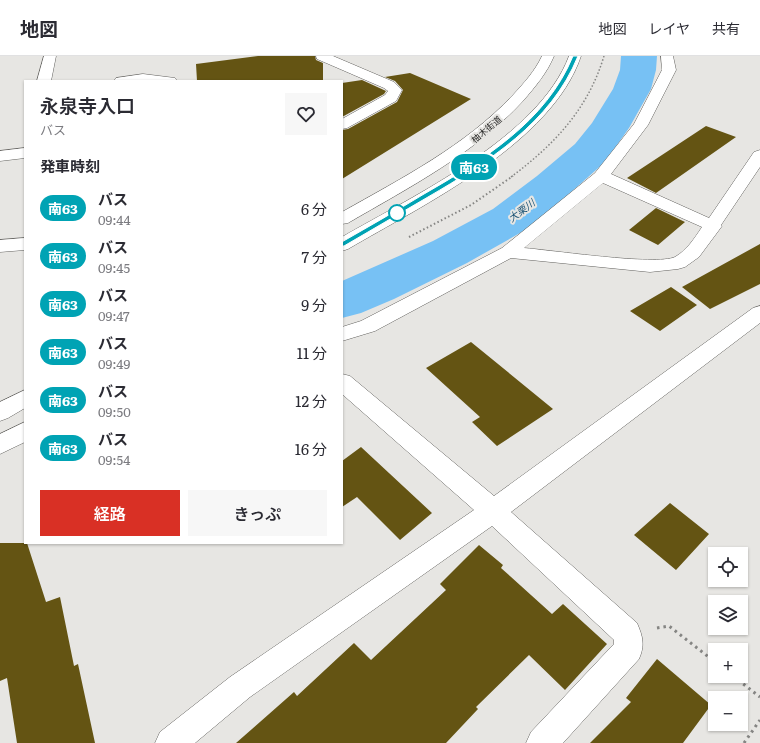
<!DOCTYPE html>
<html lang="ja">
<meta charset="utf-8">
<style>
body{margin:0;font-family:Literata,"Noto Sans JP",serif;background:#f7f7f7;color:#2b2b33;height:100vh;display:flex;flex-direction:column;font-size:15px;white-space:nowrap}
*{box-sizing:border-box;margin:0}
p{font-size:13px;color:#7c7c81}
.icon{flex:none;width:22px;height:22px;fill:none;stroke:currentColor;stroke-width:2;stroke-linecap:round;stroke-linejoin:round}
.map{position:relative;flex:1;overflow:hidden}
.drawer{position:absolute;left:24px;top:24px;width:319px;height:464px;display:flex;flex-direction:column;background:#fff;border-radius:0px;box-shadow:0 1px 3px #0004}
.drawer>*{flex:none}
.badge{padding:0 8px;border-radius:13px;font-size:14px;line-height:26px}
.tools{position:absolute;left:708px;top:491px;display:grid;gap:8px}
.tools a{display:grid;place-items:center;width:40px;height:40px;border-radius:0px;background:#fff;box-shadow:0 1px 3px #0004;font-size:20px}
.map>.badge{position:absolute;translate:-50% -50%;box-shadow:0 0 0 2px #fff}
h2{padding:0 16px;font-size:15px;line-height:36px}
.round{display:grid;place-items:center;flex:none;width:42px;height:42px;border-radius:0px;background:#f7f7f7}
.summary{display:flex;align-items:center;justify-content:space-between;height:68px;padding:0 16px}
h1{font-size:19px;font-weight:600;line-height:30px}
.action{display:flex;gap:8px;margin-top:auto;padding:8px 16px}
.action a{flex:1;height:46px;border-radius:0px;background:#d93025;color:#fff;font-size:16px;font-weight:600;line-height:46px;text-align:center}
.action a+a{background:#f7f7f7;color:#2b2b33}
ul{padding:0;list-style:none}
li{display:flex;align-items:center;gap:12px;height:48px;padding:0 16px}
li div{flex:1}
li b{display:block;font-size:15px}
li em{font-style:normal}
li .badge{min-width:44px;font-weight:700;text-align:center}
header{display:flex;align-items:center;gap:24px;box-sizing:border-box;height:56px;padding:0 20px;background:#fff;border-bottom:1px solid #e1e1e2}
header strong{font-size:19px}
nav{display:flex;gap:22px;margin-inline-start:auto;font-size:14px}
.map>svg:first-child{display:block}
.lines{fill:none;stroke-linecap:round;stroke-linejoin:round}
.river{fill:#77c1f4;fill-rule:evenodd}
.building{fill:#645413}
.street-casing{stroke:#62615e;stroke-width:1}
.primary-casing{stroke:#62615e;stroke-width:1}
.path-far2{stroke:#858583;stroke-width:1.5;stroke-dasharray:1.5 2;stroke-linecap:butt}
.path-far1{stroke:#858583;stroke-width:2;stroke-dasharray:1.5 2.5;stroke-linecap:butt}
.path{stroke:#858583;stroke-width:3;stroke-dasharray:2.5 4;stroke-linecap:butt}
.street{fill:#fff;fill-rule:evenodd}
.primary{fill:#fff;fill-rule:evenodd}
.line{fill:#00a3b4;stroke:#fff}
.stop-dot{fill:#fff;stroke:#00a3b4;stroke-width:2}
.labels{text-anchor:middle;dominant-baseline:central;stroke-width:4;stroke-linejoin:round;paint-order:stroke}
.far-street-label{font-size:9px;fill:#2b2b2a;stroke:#e7e6e3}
.far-water-label{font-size:10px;font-style:italic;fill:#1b5274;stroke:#e7e6e3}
</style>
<header>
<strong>地図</strong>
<nav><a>地図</a><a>レイヤ</a><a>共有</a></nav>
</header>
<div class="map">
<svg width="760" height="687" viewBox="0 0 760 687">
<rect width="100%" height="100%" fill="#e7e6e3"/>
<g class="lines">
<path class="river" d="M621,0h36l-1,14 -5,19 -22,39 -24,34 -36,32 -42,35 -60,34 -73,36 -33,14 -19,5v-37l91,-40 60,-32 44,-33 38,-32 17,-21 21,-34 7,-19z"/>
</g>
<path class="building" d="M258,0h57l1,4 7,3v18h-126l-1,-17z
M410,17l61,26 -129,80v-49l6,-1 49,-27 6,-12 -8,-9 -10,-4z
M362,24l24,11 -2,3 -42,23v-34z
M706,70l30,11 -80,56 -29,-15z
M656,152l29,14 -27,23 -29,-15z
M760,188v40l-50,25 -28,-22z
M671,231l26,18 -37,26 -30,-20z
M471,286l82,67 -56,37 -25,-24 8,-5 -54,-49z
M361,391l71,66 -32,27 -43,-43 -15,10v-46z
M670,447l39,31 -33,36 -42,-35z
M0,487h27l19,59 14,-5 14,69 4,-2 17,79h-78l-10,-65 -7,3z
M479,489l24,20 -2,3 51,46 11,-10 44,40 -42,46 -36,-35 -53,52 2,2 -32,34h-210l58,-51 3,4 57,-53 17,17 75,-70 -6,-6z
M657,603l54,46 -28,38h-93l41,-41 -5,-4z"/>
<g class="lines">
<g class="street-casing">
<path id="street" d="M44,0h12l-5,25h-14z
M316,0h17l61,26 8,8 -6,11 -49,27 -5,1v-10l43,-24 3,-4 -4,-3 -67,-29z
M661,0h12l3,14 -28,55 -37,49 98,44 45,-66 6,-2v17l-39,58 1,1 -23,31 -14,10 -7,2 -28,3 -139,-14 -136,73 -33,10v-14l19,-6 141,-73 93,-75 39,-49 28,-54zM603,127l99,44c-8,12 -15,23 -27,30 -18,9 -125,-7 -151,-9z
M143,18l32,4 2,3h-63l2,-3z
M25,92v10l-25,3v-10z
M25,182v12l-25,2v-12z
M760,250v17l-249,189 126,111c6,14 8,22 2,36l-76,84h-37l5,-11 83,-88v-4l-122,-114 -242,171 -55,46h-40l5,-11 70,-55 244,-167 -132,-116v-20l8,2 144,120 259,-188z"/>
</g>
<g class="primary-casing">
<path id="primary" d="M542,0h12c-7,17 -19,31 -31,45 -49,53 -113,86 -175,122l-6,1v-12c60,-34 123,-66 171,-117 11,-12 22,-24 29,-39z
M569,0h12c-29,87 -158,149 -233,193l-6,2v-14c71,-41 197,-100 227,-181z
M25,334v18l-17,10 -8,3v-19z
M25,366v20l-25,12v-20z"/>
</g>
<path class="path-far2" d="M511,121c44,-33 77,-68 93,-121"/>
<path class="path-far1" d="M409,181l62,-32 42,-29"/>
<path class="path" d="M657,572l12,-2 46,36
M733,620l27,21
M744,687l16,-23"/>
<use href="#street" class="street"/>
<use href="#primary" class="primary"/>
</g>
<path class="line" d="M573,0h5c-27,67 -90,106 -150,141 -28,16 -56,33 -84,49h-4v-3c28,-16 56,-32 84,-49 59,-34 122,-72 149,-138z"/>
<circle class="stop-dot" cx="397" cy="157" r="8"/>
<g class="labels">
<g class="far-street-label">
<text transform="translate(486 73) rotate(-40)">柚木街道</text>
</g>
<g class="far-water-label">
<text transform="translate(521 154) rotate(-37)">大栗川</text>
</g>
</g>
</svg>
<div class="tools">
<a><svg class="icon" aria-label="locate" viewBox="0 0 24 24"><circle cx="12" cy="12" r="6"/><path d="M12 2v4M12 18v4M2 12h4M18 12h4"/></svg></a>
<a><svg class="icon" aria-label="layers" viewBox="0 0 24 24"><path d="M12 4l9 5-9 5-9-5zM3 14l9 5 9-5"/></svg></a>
<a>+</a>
<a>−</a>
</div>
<b class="badge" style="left:474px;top:111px;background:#00a3b4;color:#fff">南63</b>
<section class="drawer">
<div class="summary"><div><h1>永泉寺入口</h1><p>バス</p></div><a class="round"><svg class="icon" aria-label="heart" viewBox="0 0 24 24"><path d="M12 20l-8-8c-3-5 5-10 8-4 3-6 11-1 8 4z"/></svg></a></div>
<h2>発車時刻</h2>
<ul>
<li><span class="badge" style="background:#00a3b4;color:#fff">南63</span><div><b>バス</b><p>09:44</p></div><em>6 分</em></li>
<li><span class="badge" style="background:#00a3b4;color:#fff">南63</span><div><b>バス</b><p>09:45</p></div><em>7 分</em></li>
<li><span class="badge" style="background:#00a3b4;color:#fff">南63</span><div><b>バス</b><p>09:47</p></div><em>9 分</em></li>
<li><span class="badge" style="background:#00a3b4;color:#fff">南63</span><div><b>バス</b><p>09:49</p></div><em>11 分</em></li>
<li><span class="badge" style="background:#00a3b4;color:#fff">南63</span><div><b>バス</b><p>09:50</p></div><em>12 分</em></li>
<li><span class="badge" style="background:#00a3b4;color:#fff">南63</span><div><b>バス</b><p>09:54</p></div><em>16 分</em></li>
</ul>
<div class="action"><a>経路</a><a>きっぷ</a></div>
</section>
</div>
